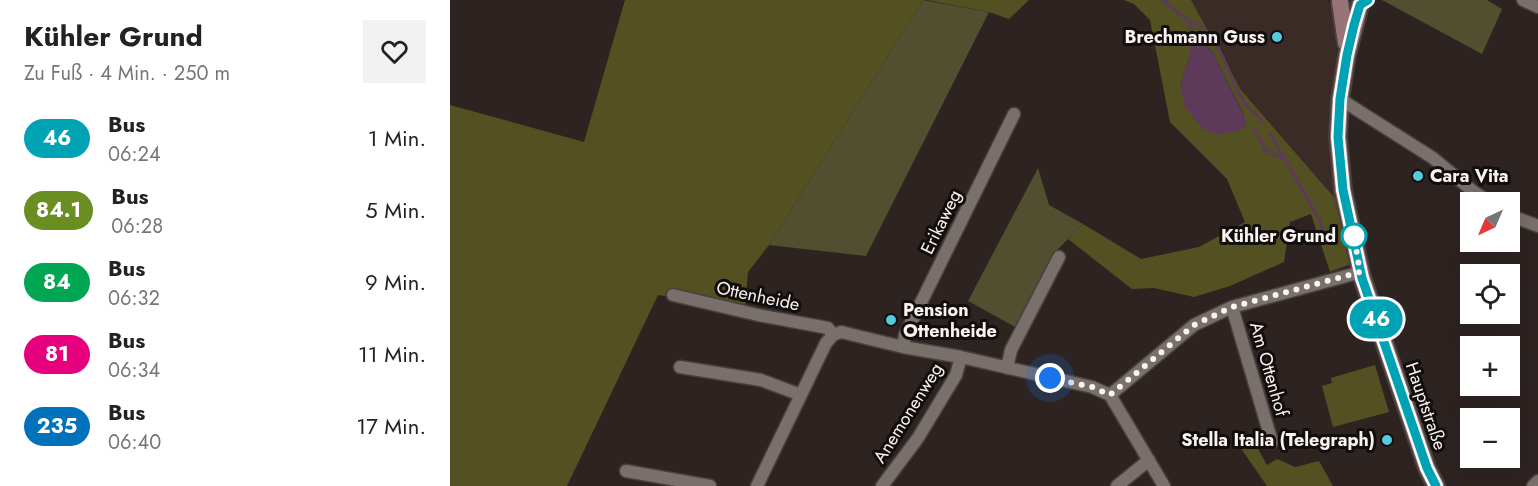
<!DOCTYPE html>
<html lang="de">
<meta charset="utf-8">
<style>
body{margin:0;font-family:Jost,sans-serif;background:#f2f2f2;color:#222;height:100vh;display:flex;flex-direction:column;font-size:22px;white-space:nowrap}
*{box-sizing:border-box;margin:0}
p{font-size:20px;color:#767676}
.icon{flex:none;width:33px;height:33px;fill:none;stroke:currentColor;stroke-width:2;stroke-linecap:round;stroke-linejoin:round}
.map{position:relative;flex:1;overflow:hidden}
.drawer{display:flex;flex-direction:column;background:#fff;width:450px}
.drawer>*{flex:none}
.badge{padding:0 12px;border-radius:20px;font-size:21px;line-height:39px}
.needle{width:39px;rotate:224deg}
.fabs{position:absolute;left:1010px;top:192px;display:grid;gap:12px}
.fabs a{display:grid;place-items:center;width:60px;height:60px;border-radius:0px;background:#fff;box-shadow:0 6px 24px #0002;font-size:30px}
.you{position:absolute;width:30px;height:30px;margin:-15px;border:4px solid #fff;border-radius:50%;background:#1a73e8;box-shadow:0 0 0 9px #1a73e833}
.map>.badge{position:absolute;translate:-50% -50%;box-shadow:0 0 0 3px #fff}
.round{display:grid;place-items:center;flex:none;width:63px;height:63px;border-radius:0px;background:#f2f2f2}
.head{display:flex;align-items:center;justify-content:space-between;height:102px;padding:0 24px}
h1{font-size:28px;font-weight:700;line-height:45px}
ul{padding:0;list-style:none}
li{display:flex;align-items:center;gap:18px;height:72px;padding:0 24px}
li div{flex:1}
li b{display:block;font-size:22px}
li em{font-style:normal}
li .badge{min-width:66px;font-weight:700;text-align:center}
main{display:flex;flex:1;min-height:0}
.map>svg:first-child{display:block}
.built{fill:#3a2b26}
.green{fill:#504f2f}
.forest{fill:#535121;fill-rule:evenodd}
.water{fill:#5d3a59}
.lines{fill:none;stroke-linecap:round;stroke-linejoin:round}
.stream{stroke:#5d3a59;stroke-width:3}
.minor-casing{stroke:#47403e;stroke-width:15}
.secondary-casing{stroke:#47403e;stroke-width:20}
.minor{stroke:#796f6b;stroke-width:12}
.secondary{stroke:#987478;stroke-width:16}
.line-casing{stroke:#fff;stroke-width:14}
.line{stroke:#00a3b4;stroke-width:9}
.walk{stroke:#f9f3f1;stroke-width:6;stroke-dasharray:0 10.8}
.poi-dot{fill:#54cadd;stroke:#120e0d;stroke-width:2}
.stop-dot{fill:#fff;stroke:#00a3b4;stroke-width:3}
.labels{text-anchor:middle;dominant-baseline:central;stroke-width:6;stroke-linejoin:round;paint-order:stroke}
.poi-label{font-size:18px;font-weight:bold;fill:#f9f3f1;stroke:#120e0d;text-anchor:end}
.street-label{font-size:18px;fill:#f9f3f1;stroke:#120e0d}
.stop-label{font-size:18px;font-weight:bold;fill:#f9f3f1;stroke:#120e0d;text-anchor:end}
</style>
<main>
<section class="drawer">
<div class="head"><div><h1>Kühler Grund</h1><p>Zu Fuß · 4 Min. · 250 m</p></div><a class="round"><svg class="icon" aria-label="heart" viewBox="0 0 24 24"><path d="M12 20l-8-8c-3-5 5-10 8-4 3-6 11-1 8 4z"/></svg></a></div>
<ul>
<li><span class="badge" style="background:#00a3b4;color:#fff">46</span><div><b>Bus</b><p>06:24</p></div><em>1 Min.</em></li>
<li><span class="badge" style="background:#6b8e23;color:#fff">84.1</span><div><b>Bus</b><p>06:28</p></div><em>5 Min.</em></li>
<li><span class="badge" style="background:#00a651;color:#fff">84</span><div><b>Bus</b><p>06:32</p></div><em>9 Min.</em></li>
<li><span class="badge" style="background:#e6007e;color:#fff">81</span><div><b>Bus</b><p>06:34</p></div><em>11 Min.</em></li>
<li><span class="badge" style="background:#0072bc;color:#fff">235</span><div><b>Bus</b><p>06:40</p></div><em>17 Min.</em></li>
</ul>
</section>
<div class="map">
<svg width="1088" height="486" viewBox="0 0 1088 486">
<rect width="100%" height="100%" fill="#2d2422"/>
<path class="built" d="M741,0h137l2,6 11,9 -10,84 9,105 -99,-114z"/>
<path class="green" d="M473,0l66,12 -123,244 -97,-11z
M932,0h105l15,9 -20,45z
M588,168l11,37 34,19 -28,28 -4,13 -32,64 -51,-28z"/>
<path class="forest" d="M175,0h298l-154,245 -21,27 -3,34 -87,-11 -91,191h-117v-381l134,37z
M477,0h102l-20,19 -20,-7z
M674,0h67l50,90 99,114 16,58 -26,10 -19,-58 -21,8 -6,40 -54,24 -36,11 -40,-9 -22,1 -64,-50 15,-15 58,35 58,-12 46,-25 -18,-43 -57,-57 -20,-102 -16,-16zM751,43l11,8 31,62 3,12 -66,-40 10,-29z
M925,365l14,47 -56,15 -11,-41 10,-3 -1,-5z
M797,442l2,7h9l9,16 10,-6 18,8 24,-6 14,25h-66l-27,-39z"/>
<path class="water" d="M741,30l10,13 11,8 35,71 -5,8 -25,5 -15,-7 -17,-21 -5,-22 10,-29 -1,-21z"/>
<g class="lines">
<path class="stream" d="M713,0l25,21 5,12
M738,21c27,3 40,50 50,71 6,12 15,21 25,29
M804,128l12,23 19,8 34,60 8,25
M820,134l15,25"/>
<g class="minor-casing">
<path id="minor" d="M1073,0l15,7
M890,99l93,59 41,34 15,10
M1059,215l29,11
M223,295l85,20 70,13 5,7
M782,307l40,135
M453,347l2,-12 109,-221
M230,367l81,13 40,15
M557,368l4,-18 48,-93
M660,395l84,-70 38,-18 129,-35
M176,471l84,15
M307,486l69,-143 7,-8 8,-3 62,15 58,10 131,30 18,8 54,91
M432,486l36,-48 38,-63 5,-18
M667,486l32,-26
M1083,486l5,-5"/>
</g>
<g class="secondary-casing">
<path id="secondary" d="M890,2l6,41
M910,5l-13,50 -7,44 -2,38 5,53 19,87 65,191 9,18"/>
</g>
<use href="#minor" class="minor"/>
<use href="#secondary" class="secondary"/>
</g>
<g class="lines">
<g class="line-casing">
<path id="line" d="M918,0l-8,5 -6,20 -7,30 -7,44 -2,38 5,53 19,88 65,190 9,18"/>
</g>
<use href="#line" class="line"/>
<path class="walk" d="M600,378l42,9 18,8 84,-70 38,-18 128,-35 -6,-36"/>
</g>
<g class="poi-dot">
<circle cx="827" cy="37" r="6"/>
<circle cx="968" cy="176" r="6"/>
<circle cx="441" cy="320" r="6"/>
<circle cx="937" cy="440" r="6"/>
</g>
<circle class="stop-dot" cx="904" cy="236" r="12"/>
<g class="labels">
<g class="poi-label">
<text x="815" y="37">Brechmann Guss</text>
<text x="980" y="176" text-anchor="start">Cara Vita</text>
<text x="453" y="310" text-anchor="start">Pension<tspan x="453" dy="21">Ottenheide</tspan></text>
<text x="925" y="440">Stella Italia (Telegraph)</text>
</g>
<g class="street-label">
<text transform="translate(491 222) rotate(-64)">Erikaweg</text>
<text transform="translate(308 296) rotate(12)">Ottenheide</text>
<text transform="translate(819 369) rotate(74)">Am Ottenhof</text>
<text transform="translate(976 406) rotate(71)">Hauptstraße</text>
<text transform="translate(458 413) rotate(-58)">Anemonenweg</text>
</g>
<g class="stop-label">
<text x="886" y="236">Kühler Grund</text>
</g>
</g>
</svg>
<div class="fabs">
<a><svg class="needle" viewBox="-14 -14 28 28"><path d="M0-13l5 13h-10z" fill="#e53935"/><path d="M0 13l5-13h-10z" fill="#767676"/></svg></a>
<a><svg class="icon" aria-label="locate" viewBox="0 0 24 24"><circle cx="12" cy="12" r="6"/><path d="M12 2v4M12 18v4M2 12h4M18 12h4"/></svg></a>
<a>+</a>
<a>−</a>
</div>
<div class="you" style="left:600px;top:378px"></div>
<b class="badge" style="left:926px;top:319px;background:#00a3b4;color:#fff">46</b>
</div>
</main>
